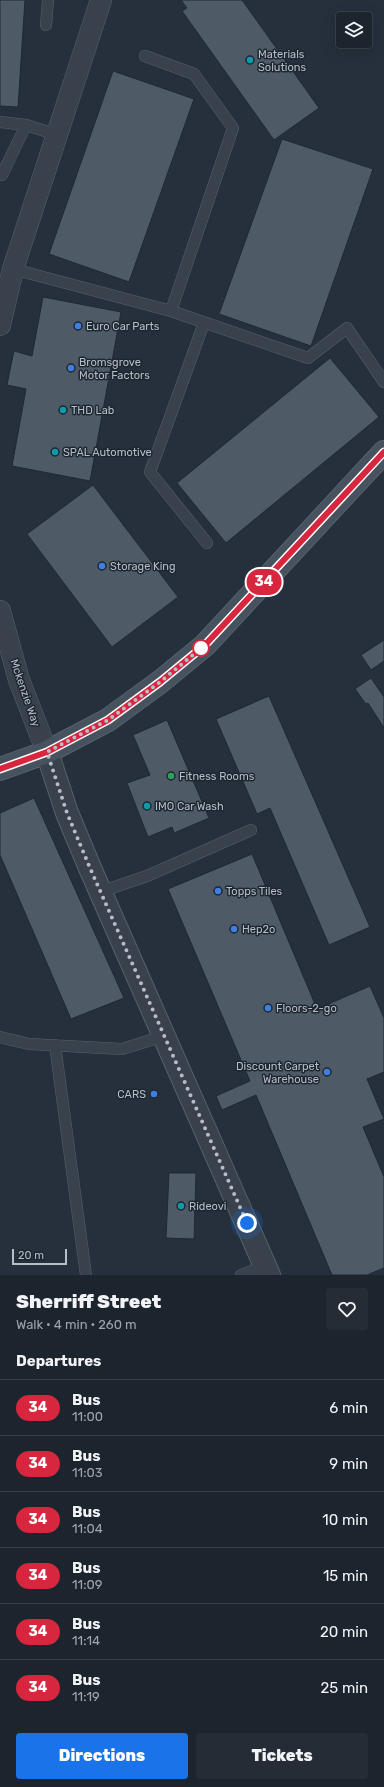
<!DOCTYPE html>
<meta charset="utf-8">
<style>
body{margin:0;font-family:Rubik,sans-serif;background:#252c35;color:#f1f3f6;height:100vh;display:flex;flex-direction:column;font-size:15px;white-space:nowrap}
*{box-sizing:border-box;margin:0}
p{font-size:13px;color:#a0a4aa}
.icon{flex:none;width:22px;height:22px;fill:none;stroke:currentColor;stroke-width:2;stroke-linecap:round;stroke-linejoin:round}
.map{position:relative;height:1275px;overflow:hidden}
.sheet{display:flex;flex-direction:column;background:#1c242d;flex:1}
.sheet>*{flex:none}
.badge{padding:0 8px;border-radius:13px;font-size:14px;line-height:26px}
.buttons{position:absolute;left:336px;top:12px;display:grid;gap:8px}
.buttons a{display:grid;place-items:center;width:36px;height:36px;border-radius:4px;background:#1c242d;box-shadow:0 4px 16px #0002,0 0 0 1px #3a4149;font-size:20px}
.scale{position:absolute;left:12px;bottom:10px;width:55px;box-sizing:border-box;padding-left:4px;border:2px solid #b5bdc7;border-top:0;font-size:11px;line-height:14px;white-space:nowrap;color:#b5bdc7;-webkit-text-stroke:3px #1e2731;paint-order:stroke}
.you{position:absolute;width:20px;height:20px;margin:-10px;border:3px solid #fff;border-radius:50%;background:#1a73e8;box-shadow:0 0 0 6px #1a73e833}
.map>.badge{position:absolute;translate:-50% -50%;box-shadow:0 0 0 2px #fff}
h2{padding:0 16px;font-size:15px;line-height:36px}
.round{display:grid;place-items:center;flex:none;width:42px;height:42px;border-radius:4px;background:#252c35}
.overview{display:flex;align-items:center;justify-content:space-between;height:68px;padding:0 16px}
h1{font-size:19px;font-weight:800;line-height:30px}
.button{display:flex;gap:8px;margin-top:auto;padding:8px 16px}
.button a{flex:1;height:46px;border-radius:4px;background:#1a73e8;color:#fff;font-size:16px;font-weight:800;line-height:46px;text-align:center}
.button a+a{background:#252c35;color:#f1f3f6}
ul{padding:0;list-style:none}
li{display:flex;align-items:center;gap:12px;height:56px;padding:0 16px;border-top:1px solid #3a4149}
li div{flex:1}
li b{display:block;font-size:15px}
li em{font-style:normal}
li .badge{min-width:44px;font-weight:700;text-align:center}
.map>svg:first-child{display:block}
.building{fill:#4e5b67;stroke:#202933}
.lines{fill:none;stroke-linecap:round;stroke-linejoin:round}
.service-casing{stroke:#57606a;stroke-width:12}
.minor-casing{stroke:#57606a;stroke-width:22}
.tertiary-casing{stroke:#57606a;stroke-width:24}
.secondary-casing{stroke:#57606a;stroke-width:24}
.service{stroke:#39424c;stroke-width:11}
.minor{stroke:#39424c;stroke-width:21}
.tertiary{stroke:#39424c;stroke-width:22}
.secondary{stroke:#47525f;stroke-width:22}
.line-casing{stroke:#fff;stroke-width:9}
.line{stroke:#d7263d;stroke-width:6}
.walk{stroke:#b5bdc7;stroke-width:4;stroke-dasharray:0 7.2}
.culture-dot{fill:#0f9aa8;stroke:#1e2731;stroke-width:1.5}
.shop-dot{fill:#3f7fe0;stroke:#1e2731;stroke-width:1.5}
.stop-dot{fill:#fff;stroke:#d7263d;stroke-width:2}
.leisure-dot{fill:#2e9e5b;stroke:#1e2731;stroke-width:1.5}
.labels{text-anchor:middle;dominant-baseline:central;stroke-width:3;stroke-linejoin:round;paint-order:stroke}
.poi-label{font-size:11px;fill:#b5bdc7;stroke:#1e2731;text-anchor:start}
.street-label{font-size:11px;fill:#b5bdc7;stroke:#1e2731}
</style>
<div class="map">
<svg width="384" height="1275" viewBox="0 0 384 1275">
<rect width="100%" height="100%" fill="#25303c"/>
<path class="building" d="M0,0h25l-7,107 -18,-1z
M181,0h61l77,108 -45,32 -92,-129 5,-3z
M113,71l81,28 -65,183 -80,-28z
M282,139l91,30 -62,177 -92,-32z
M43,297l78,15 -31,169 -78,-15 14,-77 -19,-4 5,-25 2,-9 18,5z
M330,358l49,59 -153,126 -49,-60z
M93,485l85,112 -66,50 -85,-113z
M384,640v21l-13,9 -10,-15z
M371,678l13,19v31l-16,-25 -2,1 -11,-15z
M269,696l101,231 -41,18 -59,-137 -13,6 -41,-95z
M167,720l42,98 -35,15 -2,-6 -24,10 -21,-54 23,-8 -17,-40z
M34,798l90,200 -53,21 -71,-164v-42z
M252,854l65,155 53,-23 14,32v54l-17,7 17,40 -21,8 21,50v91l-17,7h-35l-76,-180 -34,15 -6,-14 34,-15 -82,-192z
M169,1173h27l-2,66 -28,-1z"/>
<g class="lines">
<g class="service-casing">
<path id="service" d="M46,25l2,-25
M145,56l49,18 39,54 -62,183
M0,122l26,3 32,10
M0,175h2l24,-50
M13,269l158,42 137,47 39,-30 37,54
M204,323l-54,149 57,71
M100,892l47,-16 104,-46
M0,1037l29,7 93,5 42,-13
M55,1045l31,230
M241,1275l24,-9"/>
</g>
<g class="minor-casing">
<path id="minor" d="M0,325l13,-56 88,-269
M0,611l19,69 28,72"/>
</g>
<g class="tertiary-casing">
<path id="tertiary" d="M47,752l20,61 23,55 179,407"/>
</g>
<g class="secondary-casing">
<path id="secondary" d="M0,769l47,-17 61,-32 52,-38 45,-37 179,-193"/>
</g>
<use href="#service" class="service"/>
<use href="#minor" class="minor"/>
<use href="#tertiary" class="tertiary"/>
<use href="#secondary" class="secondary"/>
</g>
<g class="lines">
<g class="line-casing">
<path id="line" d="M0,769l47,-17 61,-32 52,-38 45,-37 179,-193"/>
</g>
<use href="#line" class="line"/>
<path class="walk" d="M201,648l4,-3 -45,37 -52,38 -61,32 20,61 23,55 157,355"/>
</g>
<g class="culture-dot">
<circle cx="250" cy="60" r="4"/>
<circle cx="63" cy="410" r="4"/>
<circle cx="55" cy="452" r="4"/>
<circle cx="147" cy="806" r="4"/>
<circle cx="181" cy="1206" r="4"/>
</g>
<g class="shop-dot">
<circle cx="78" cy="326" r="4"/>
<circle cx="71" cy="368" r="4"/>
<circle cx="102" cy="566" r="4"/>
<circle cx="218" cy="891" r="4"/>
<circle cx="234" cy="929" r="4"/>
<circle cx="268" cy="1008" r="4"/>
<circle cx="327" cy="1072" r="4"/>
<circle cx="154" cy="1094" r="4"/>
</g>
<circle class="stop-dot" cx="201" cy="648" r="8"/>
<circle class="leisure-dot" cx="171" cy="776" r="4"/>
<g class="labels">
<g class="poi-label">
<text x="258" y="54">Materials<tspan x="258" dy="13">Solutions</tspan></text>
<text x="86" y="326">Euro Car Parts</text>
<text x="79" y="362">Bromsgrove<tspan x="79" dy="13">Motor Factors</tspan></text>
<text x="71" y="410">THD Lab</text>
<text x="63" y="452">SPAL Automotive</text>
<text x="110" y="566">Storage King</text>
<text x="179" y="776">Fitness Rooms</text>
<text x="155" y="806">IMO Car Wash</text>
<text x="226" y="891">Topps Tiles</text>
<text x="242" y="929">Hep2o</text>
<text x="276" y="1008">Floors-2-go</text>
<text x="319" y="1066" text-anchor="end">Discount Carpet<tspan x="319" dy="13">Warehouse</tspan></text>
<text x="146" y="1094" text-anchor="end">CARS</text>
<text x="189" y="1206">Rideovi</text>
</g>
<g class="street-label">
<text transform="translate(25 693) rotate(71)">Mckenzie Way</text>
</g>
</g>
</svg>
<div class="buttons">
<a><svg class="icon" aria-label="layers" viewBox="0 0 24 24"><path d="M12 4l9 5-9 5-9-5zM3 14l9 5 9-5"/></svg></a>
</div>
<div class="scale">20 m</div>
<div class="you" style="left:247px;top:1223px"></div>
<b class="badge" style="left:264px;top:582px;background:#d7263d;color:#fff">34</b>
</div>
<section class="sheet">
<div class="overview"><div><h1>Sherriff Street</h1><p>Walk · 4 min · 260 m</p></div><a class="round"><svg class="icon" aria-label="heart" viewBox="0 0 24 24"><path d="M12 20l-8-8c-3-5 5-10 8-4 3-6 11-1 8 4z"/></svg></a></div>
<h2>Departures</h2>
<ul>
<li><span class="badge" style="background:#d7263d;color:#fff">34</span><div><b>Bus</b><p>11:00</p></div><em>6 min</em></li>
<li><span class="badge" style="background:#d7263d;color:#fff">34</span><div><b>Bus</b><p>11:03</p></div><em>9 min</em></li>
<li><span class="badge" style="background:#d7263d;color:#fff">34</span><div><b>Bus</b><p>11:04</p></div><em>10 min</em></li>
<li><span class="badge" style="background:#d7263d;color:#fff">34</span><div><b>Bus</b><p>11:09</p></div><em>15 min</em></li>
<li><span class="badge" style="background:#d7263d;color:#fff">34</span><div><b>Bus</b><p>11:14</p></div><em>20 min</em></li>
<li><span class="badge" style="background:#d7263d;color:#fff">34</span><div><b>Bus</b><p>11:19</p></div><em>25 min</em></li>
</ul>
<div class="button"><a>Directions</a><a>Tickets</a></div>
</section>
